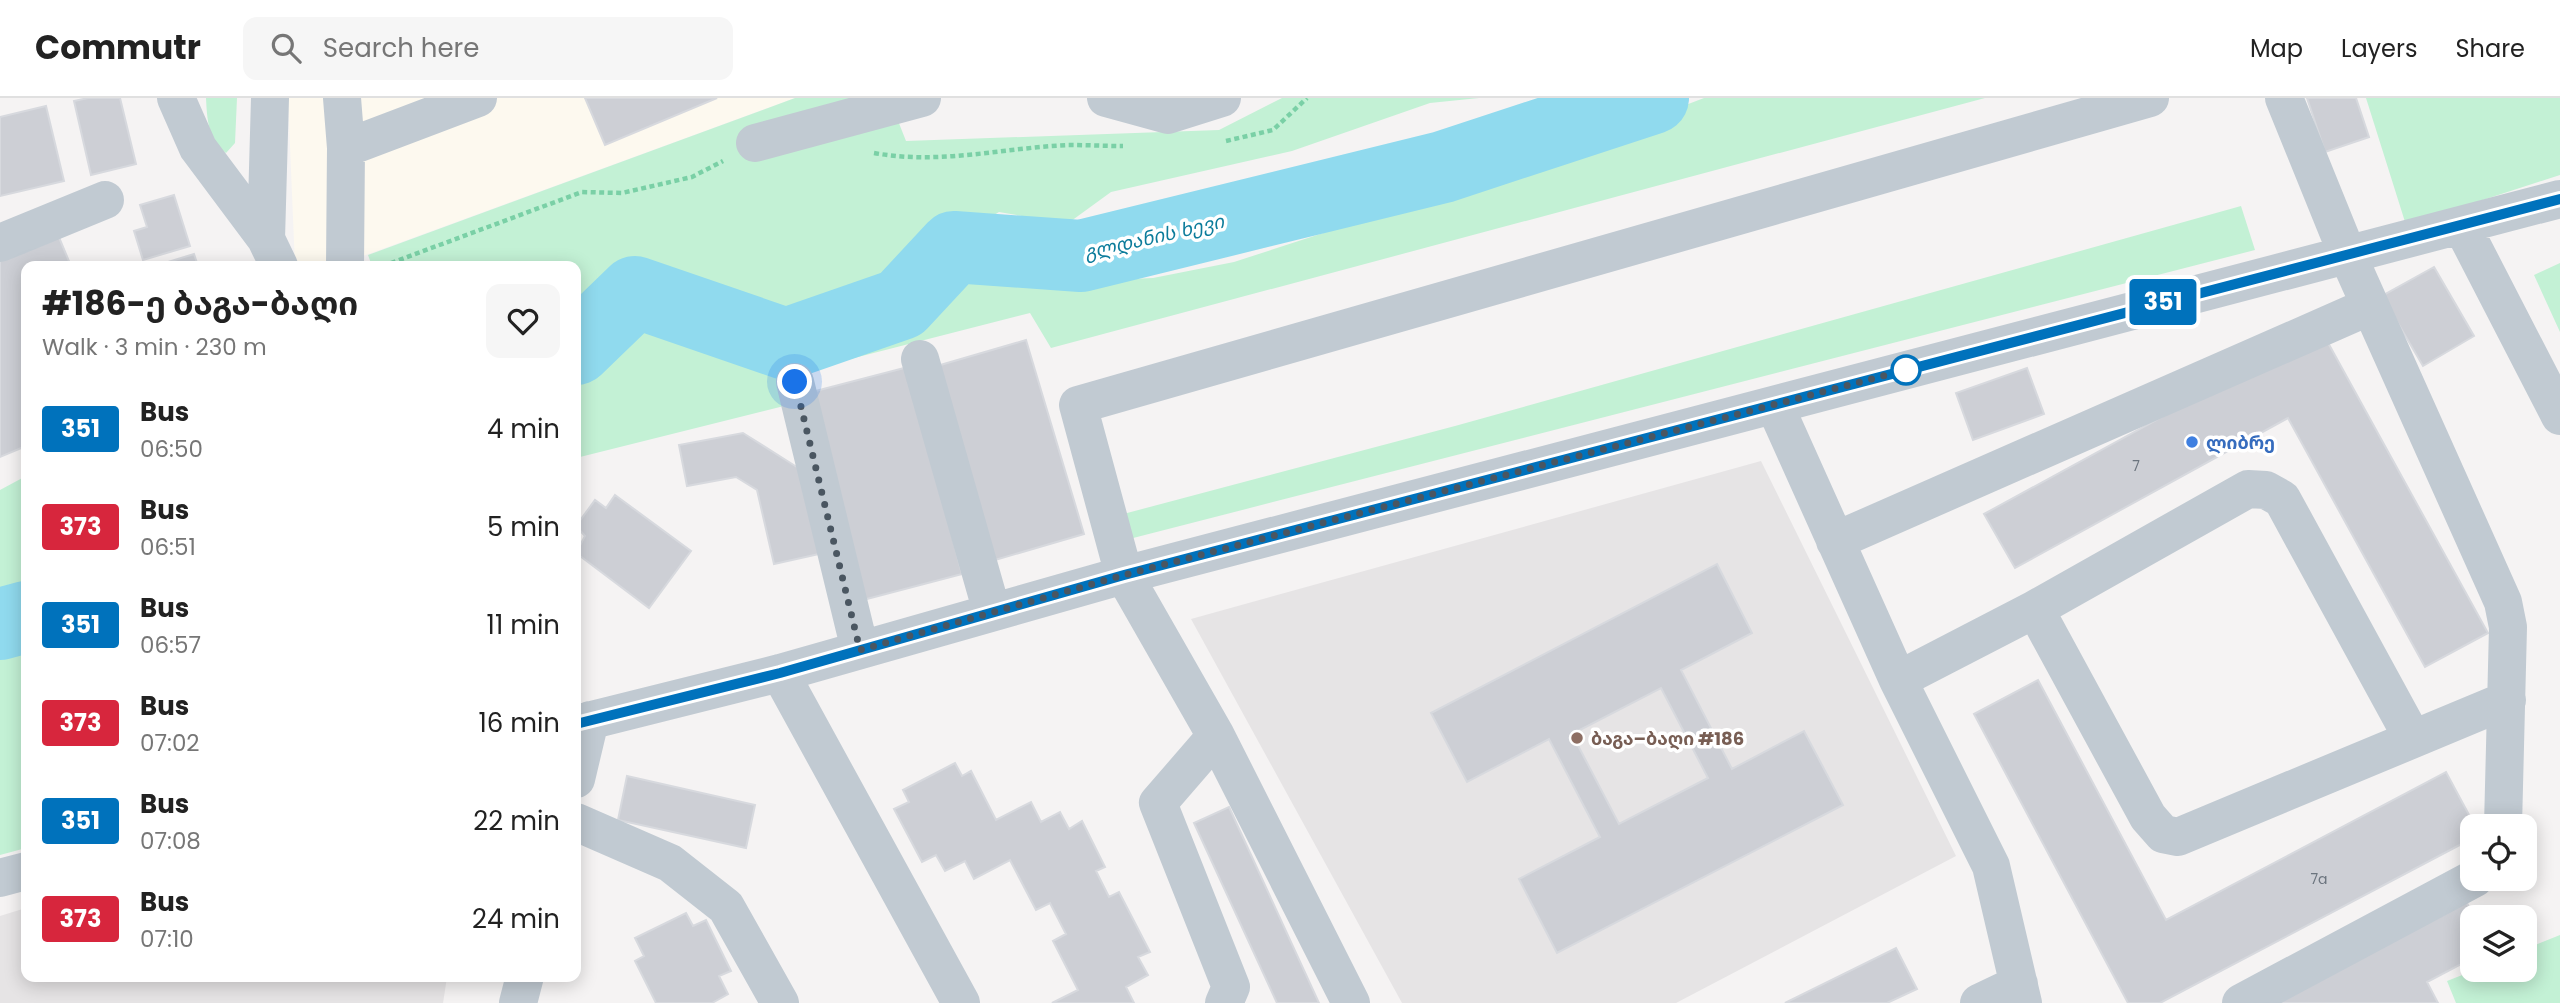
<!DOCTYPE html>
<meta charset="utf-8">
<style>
body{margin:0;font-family:Poppins,"Noto Sans Georgian",sans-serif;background:#f6f6f6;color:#222;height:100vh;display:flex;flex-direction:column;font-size:26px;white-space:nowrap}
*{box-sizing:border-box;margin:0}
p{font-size:23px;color:#767676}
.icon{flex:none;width:38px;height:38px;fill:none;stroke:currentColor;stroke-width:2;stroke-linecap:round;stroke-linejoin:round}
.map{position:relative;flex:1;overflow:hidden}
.panel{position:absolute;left:21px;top:163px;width:560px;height:721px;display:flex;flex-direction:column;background:#fff;border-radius:14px;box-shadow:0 4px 18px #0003}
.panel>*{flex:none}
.badge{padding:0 14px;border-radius:5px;font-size:24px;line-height:46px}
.fabs{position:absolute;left:2460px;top:716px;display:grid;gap:14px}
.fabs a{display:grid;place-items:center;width:77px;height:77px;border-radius:14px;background:#fff;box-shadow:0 4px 18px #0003;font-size:35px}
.you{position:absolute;width:35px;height:35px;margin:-18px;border:5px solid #fff;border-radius:50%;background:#1a73e8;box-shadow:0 0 0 10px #1a73e833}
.map>.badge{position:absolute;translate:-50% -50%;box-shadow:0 0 0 4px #fff}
.round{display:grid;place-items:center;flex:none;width:74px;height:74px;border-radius:14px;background:#f6f6f6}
.headline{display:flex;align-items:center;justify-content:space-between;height:119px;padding:0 21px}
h1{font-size:33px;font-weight:700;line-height:52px}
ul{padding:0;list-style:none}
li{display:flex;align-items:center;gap:21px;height:98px;padding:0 21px}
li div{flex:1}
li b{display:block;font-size:26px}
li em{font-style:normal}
li .badge{min-width:77px;font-weight:700;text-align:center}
header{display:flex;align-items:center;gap:42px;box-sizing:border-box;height:98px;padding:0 35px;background:#fff;border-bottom:2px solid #e0e0e0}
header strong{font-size:33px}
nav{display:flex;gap:38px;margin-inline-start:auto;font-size:24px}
.search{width:490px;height:63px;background:#f6f6f6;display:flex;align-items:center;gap:18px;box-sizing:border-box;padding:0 24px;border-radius:14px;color:#767676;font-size:26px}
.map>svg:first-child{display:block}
.commercial{fill:#fdf9ef}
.education{fill:#e6e4e5}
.green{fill:#c3f1d5}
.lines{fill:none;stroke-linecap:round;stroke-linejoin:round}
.river{stroke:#90daee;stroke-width:72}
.building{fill:#cdcfd5;stroke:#d7d9de;stroke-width:2;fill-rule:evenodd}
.path{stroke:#7ad0a6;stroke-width:4.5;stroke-dasharray:5 3.5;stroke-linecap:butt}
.minor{stroke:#c1cad2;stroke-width:38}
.line-casing{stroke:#fff;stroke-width:16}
.line{stroke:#0072bc;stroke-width:10}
.walk{stroke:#4a5661;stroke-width:7;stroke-dasharray:0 12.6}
.stop-dot{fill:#fff;stroke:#0072bc;stroke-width:3.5}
.shop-dot{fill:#3f7fe0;stroke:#fff;stroke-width:2.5}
.education-dot{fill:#8d6e63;stroke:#fff;stroke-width:2.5}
.labels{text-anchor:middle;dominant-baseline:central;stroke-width:7;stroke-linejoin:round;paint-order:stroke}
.number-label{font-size:14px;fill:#6b747e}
.shop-label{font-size:18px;font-weight:bold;fill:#366cbe;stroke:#fff;text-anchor:start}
.education-label{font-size:18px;font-weight:bold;fill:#785e54;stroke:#fff;text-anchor:start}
.water-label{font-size:19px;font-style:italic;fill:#0c7c9b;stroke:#fff}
</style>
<header>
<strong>Commutr</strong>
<div class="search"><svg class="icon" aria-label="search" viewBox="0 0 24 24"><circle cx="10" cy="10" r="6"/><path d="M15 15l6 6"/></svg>Search here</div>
<nav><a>Map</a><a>Layers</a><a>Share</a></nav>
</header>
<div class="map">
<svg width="2560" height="905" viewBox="0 0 2560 905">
<rect width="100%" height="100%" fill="#f5f3f3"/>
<path class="commercial" d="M288,0h507l-451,165 -16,3h-33z"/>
<path class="education" d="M1761,363l195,395 -280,147h-274l-211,-384z
M26,810v68l421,1 -4,26h-443v-87z"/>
<path class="green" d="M206,0h31l-2,45 -9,10c-18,-12 -19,-35 -20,-55z
M795,0h94l17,43 313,-11 63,-32h197l-49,5 -138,48 -181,41 -44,32 -68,-12 -40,24 -36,10 -6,10 33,18 51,11 152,-7 81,-16 272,-88 198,-76h281l-934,250 -21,-35 -250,64 8,28 -212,53v-192h-204l-4,-11z
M2366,0h194v77l-154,50z
M2241,108l14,44 -1153,296 -5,-25 358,-95z
M2560,165v69l-26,-57z
M26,378v372l-26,7v-365z
M2560,837v68h-104l-9,-22 28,-11h50v-21z"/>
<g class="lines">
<path class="river" d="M576,251l59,-57 151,52 115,-40 53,-57 127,9 362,-89 210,-69
M0,526l26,-7"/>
</g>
<path class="building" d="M88,0h32l16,66 -45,11 -17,-74z
M585,0h132l-112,47z
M2307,0h49l13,39 -44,15z
M46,8l18,75 -64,15v-79z
M174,97l16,51 -47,14 -9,-29 13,-4 -7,-22z
M58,137l13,31h-45v180l-26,11v-198z
M194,156l4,12h-43z
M2434,169l40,69 -51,30 -41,-70z
M2321,232l167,303 -63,34 -137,-249 -273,150 -31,-54z
M1026,242l58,194 -89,26 -58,-194z
M908,269l54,207 -99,26 -55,-207z
M2027,270l17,46 -71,26 -17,-47z
M743,335l57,36 19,85 -45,10 -17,-74 -21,-13 -49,9 -8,-41z
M615,397l76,56 -42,57 -73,-55 9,-17 -9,-10 19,-26 11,8z
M1717,466l35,69 -71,37 51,99 72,-38 39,74 -286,148 -38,-74 81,-42 -51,-98 -82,43 -36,-69zM1661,590l47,90 -89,46 -47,-90z
M2038,582l128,240 280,-148 29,54 -2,12 -313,165h-32l-154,-289z
M955,665l7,13 9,-5 25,49 35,-18 10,20 19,-10 9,17 13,-8 23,46 -9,4 13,26 10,-5 31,60 -12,5 10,18 -22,12 8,16h-82l26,-13 -25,-49 13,-7 -16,-31 -14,7 -26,-50 -36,19 -9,-18 -20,10 -9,-16 -14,7 -28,-53 15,-7 -6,-12z
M627,678l128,29 -9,43 -128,-28z
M1229,709l90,196h-42l-83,-180z
M2466,803l8,16 -1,41 -46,24 11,21h-167z
M686,815l7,13 13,-6 25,51 -12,5 9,18 -16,9h-56l-21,-42 9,-5 -9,-18z
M1896,850l21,41 -30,14h-102z"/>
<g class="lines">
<path class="path" d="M1226,43l47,-11 34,-32
M874,55c66,12 128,-5 194,-8 18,0 37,1 55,1
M383,168l199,-74 40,1 70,-16 31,-16"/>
<path class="minor" d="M176,0l22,50 68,91
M270,0l-4,141 13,27
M342,0l4,50 132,-50
M1106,0l62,17 54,-17
M2284,0l64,158 155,346 5,25 -5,199
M755,45l167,-45
M2462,128l98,190
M0,145l105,-43
M345,168l1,-118
M920,261l72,253
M795,284l65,268
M1775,308l123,274 93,186 32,137
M1835,443l535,-235
M2035,511l213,-120 18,1 16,9 131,240
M780,575l181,330
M1898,582l137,-71 113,208 15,17 15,3 329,-137
M576,626l204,-51 344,-98 1436,-376
M1216,638l-58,67 73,184 -7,16
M576,681l14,-59
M576,724l94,41 56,44 54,96
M0,780l26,-7
M518,905l7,-27
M1351,905l-135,-267 -92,-161 -46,-170 1072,-307
M1979,905l40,-19
M2241,905l234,-125"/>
</g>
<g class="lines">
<g class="line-casing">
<path id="line" d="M576,626l204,-51 344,-98 1436,-376"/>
</g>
<use href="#line" class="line"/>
<path class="walk" d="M795,284l65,268 264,-75 782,-205"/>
</g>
<circle class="stop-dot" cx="1906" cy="272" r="14"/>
<circle class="shop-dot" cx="2192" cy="344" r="7"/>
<circle class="education-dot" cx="1577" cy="640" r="7"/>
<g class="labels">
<g class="number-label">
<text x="2136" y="368">7</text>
<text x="2319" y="781">7a</text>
</g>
<g class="shop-label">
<text x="2206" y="344">ლიბრე</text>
</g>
<g class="education-label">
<text x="1591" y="640">ბაგა–ბაღი #186</text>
</g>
<g class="water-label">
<text transform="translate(1154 139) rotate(-13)">გლდანის ხევი</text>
</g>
</g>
</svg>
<div class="fabs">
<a><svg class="icon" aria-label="locate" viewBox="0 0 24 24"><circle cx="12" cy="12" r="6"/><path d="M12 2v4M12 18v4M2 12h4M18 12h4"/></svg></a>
<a><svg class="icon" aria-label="layers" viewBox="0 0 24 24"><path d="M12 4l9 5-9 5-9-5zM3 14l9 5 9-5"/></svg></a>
</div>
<div class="you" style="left:795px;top:284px"></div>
<b class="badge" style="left:2163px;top:204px;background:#0072bc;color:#fff">351</b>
<section class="panel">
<div class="headline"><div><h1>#186-ე ბაგა-ბაღი</h1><p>Walk · 3 min · 230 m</p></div><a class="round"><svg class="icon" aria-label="heart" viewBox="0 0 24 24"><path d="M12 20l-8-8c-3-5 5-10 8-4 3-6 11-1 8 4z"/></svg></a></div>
<ul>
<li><span class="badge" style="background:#0072bc;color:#fff">351</span><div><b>Bus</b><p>06:50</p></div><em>4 min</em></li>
<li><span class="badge" style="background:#d7263d;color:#fff">373</span><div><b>Bus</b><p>06:51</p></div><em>5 min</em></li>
<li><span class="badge" style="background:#0072bc;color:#fff">351</span><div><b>Bus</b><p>06:57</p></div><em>11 min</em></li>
<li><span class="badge" style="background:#d7263d;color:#fff">373</span><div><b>Bus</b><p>07:02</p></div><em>16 min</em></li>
<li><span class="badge" style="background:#0072bc;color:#fff">351</span><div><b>Bus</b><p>07:08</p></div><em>22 min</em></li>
<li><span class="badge" style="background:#d7263d;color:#fff">373</span><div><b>Bus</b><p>07:10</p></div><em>24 min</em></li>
</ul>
</section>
</div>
